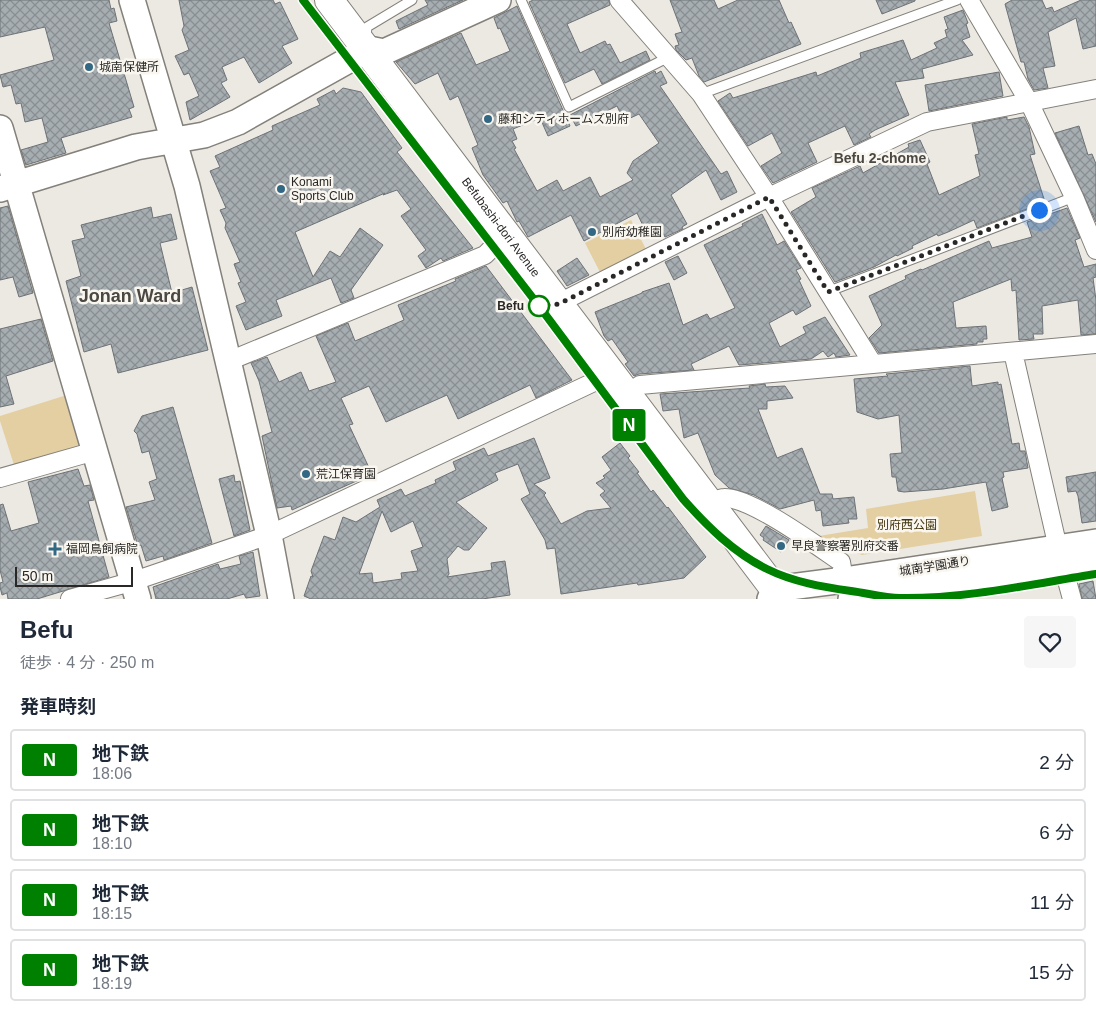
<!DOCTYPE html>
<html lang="ja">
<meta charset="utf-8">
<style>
body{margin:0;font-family:Arial,"Noto Sans JP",sans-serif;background:#f6f6f7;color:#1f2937;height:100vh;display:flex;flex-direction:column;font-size:19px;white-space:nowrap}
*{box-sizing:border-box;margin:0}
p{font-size:16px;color:#747a83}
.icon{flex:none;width:28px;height:28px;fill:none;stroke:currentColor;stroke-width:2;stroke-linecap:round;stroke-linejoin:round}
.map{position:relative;height:599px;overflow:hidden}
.drawer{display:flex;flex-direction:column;background:#fff;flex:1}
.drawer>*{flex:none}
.badge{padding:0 10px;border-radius:4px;font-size:18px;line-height:32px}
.scale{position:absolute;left:15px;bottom:12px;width:118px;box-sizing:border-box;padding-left:5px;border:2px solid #292826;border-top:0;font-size:14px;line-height:18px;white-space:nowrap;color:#292826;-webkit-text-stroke:4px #f9f6ef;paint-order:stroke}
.you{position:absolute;width:25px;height:25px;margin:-12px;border:4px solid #fff;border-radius:50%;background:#1a73e8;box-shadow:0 0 0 8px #1a73e833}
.map>.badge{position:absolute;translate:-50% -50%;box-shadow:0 0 0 2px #fff}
h2{padding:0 20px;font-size:19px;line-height:45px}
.round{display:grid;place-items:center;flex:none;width:52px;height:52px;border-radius:5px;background:#f6f6f7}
.summary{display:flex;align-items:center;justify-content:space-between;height:85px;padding:0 20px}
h1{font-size:24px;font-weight:700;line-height:38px}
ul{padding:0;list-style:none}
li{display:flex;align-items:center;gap:15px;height:62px;margin:0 10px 8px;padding:0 10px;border:2px solid #e0e1e3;border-radius:5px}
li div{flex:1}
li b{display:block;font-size:19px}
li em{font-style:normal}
li .badge{min-width:55px;font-weight:700;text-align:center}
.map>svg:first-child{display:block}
.green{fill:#e3cfa1}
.building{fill:url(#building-cross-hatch);stroke:#6c7276;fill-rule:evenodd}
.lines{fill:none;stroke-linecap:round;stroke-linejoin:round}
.lane-casing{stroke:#84817b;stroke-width:11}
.street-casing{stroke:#84817b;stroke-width:20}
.secondary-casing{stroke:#84817b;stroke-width:28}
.highway-casing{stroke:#84817b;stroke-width:30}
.lane{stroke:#fff;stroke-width:9}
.street{stroke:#fff;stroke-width:18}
.secondary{stroke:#fff;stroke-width:25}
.highway{stroke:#fff;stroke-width:28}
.line-casing{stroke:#fff;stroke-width:11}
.line{stroke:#008000;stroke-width:8}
.walk{stroke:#292826;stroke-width:5;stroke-dasharray:0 9}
.poi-dot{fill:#336884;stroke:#f9f6ef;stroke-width:2}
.stop-dot{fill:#fff;stroke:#008000;stroke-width:2.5}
.labels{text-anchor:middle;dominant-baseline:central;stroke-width:5;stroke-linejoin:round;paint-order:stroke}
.poi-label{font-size:12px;fill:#292826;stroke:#f9f6ef;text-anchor:start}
.street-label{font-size:12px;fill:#292826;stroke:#f9f6ef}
.stop-label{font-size:12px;font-weight:bold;fill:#292826;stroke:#f9f6ef;text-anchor:end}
.park-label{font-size:12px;fill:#44350f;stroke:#f9f6ef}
.neighbourhood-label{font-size:14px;font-weight:bold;fill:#4b4843;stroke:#f9f6ef}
.district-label{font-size:18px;font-weight:bold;fill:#4b4843;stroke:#f9f6ef}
</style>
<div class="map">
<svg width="1096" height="599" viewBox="0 0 1096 599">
<defs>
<pattern id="building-cross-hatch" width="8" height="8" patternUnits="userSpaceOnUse" patternTransform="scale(1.25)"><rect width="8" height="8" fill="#a7aeb2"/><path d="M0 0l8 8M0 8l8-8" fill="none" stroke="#888e91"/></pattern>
</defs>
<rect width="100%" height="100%" fill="#ece9e2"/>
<path class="green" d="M631,220l16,31 -46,23 -16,-31z
M70,394l16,52 -71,22 -15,-47v-5z
M975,491l7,45 -120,19 -43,-19 49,-8 -2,-19z"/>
<path class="building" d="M0,0h109l2,9 3,-1 3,13 -8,2 25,84 -5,2 3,8 -71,21 5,15 -40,12 -5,-15 27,-8 -6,-24 -17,4 -4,-19 -5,1 -5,-19 -8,2 -3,-12 54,-15 -9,-33 -45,10z
M179,0h94l2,4 5,-2 18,37 -16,7 10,17 -33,20 -15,-26 -22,10 5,13 -6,3 9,14 -40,23 -4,-18 13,-6 -10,-23 -5,2 -9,-19 14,-6 -7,-20 2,-4z
M425,0h38l-64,29 -3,-8 32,-16z
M533,0h76l1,5 -43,19 13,29 25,-12 2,4 3,-1 10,19 26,-12 4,9 -48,24 -8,-15 -29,14 -36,-81z
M670,0h44l4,9 20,-9h41l10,23 2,-1 10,22 -97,38 -5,-6 -7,-18 -6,2 -10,-10 -1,-4 4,-1 -4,-11 7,-2z
M876,0h39v1l-33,13z
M1012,0h30l4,9 6,-2 2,5 27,-12h15v46l-13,3 -7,-31 -28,14 7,34 -12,2 5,20 -14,2 -6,-11 -4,-17h-3l-16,-58z
M517,6l53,120 -22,10 -8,-18 -27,11 4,10 -5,2 4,7 -2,1 23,42 20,-11 6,11 27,-14 10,20 33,-17 -6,-7 6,-12 26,-18 -20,-29 -15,7 -7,-15 -41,20 -6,-11 85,-44 1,3 5,-3 6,12 -7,3 61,88 6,-3 10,21 -16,8 -15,-30 -35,25 16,29 -5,3 1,2 -18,8 -6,-11 -13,6 -9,-19 -53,28 -13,-26 -43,22 -9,-16 -2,1 -10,-21 -4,2 -20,-28 -11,-27 6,-3 -20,-49 -8,4 -12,-27 -23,11 -19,-22 65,-29 15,32 34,-14 -10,-23 -2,1 -4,-11z
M963,10l5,13 -2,1 4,13 -8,3 11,15 -51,14 2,9 -29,4 14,33 -34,15 -6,4 2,3 -17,8 -9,-19 -37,17 9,19 -44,21 -12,-17 21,-13 -10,-20 -24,13 -30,-45 12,-8 3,5 83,-26 1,4 44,-18 -1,-5 43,-13 8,20 26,-12 -3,-5 13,-6 -2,-7 3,-1 -4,-12z
M999,72l4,24 -74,15 -4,-26z
M343,88l18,4 41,56 -5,4 76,96 -30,13 -2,-3 -15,10 -8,-12 8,-6 -25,-34 10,-7 -14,-19 -14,5 2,-2 -90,39 18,45 17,-26 10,6 20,-29 23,17 -32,45 3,8 -13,5 -10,-25 -55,22 6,16 -36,14 -10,-24 10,-4 -8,-19 3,-1 -7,-18 6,-2 -15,-34 1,-5 -6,-13 6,-2 -16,-37 10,-4 -5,-11 58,-26 -1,-4 48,-21 -3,-6 17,-9 2,4z
M1007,117v3l17,-3 5,10 6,27 -5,1 15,47 -68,26 -3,-8 -26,12 -10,4 -1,-2 -25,12 1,2 -16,8 -1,-1 -22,12 -39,15 -44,-70 25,-15 -4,-9 48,-22 3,7 46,-26 -1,-3 12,-4 10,22 -3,2 12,31 41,-19 -5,-21 4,-1 -7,-30z
M1079,126l9,29 4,-1 4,10v58l-41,-89z
M8,206l25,87 -14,4 -6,-20 -13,3v-72z
M151,207l2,11 18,-4 6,25 -17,4 12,50 20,-6 16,63 -90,23 -7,-29 -27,8 -18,-71 15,-5 -9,-35 13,-3 -4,-13z
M1067,208l13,30 -5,2 9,27 12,-3v13l-3,1 3,22v34l-15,1 -3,-35 -36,6 1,28h-10l1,5 -15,1 -3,-50 -4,1 -1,-12 -58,23 3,26 30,-2 1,13h-4v3h-6v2l-98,9 -10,-15 13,-13 -13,-29 37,-17 -1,-3 16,-7 1,1 67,-29 3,7 40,-11 -5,-15z
M762,214l15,31 7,-4 17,27 -5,2 5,9 -2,1 12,26 -15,9 -3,-5 -24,13 11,24 26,-14 -3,-6 22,-10 25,38 -14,2 -2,-4 -6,4 -5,-6 -12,8 -72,6 -10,-19 -38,18 3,6 -55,4 -5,2 -9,-12 3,-2 -16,-23 -4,2 -4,-5 -9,-24 47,-19v-1l27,-9 14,42 24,-11 3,5 25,-11 -31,-63 39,-19 -1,-2z
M678,256l9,17 -13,7 -9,-18z
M577,258l12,17 -22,11 -10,-15z
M486,266l86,114 -36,18 -6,-13 -72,34 -11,-24 -61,27 -17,-36 -28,12 12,26 -4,1 23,49 -80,36 -1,-4 -14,2 -15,-72 10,-4 -13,-51 -8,-18 16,-6 12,25 22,-10 8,19 27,-9 -20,-46 32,-13 7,18 49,-21 -6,-15 58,-24 -1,-2z
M41,319l12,42 -47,15 8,28 -14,3v-78z
M970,366l2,20 26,-4v3l3,-1 11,60 7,-1 1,8h5l3,17 -25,4 1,5 -2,1 6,29 -16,4 -6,-29 -43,7 -39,3 -6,-1 -2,-14h-4l-2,-23 12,-1 -3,-38 -21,4 -21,-7 -3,-33 34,-3 -2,-2z
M765,384l1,3 19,-1 8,12 -26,3v8h-9l19,49 25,-10 18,46h12l1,5 21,-2 3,22h-9l1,4 -26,3 -2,-16 -5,1 -2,-11 -34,9 -26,-14 -25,-7 -14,-13 -17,-42 -14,5 -5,-29 -16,2 -3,-17 90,-6 -1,-2z
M173,407l39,136 -48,17 -1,-4 -17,5 -5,-16 -3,1 -12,-39 29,-7 -6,-18 8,-3 -8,-28 -7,2 -5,-19 -3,-3 8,-15z
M534,438l16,40 -16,6 12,9 -2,2 17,29 26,-13 24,-3 -11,-13 5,-4 -9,-8 9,-5 -2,-2 8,-6 -9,-13 18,-14 10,13 -2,2 11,14 -2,1 14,19 2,-2 14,18 1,-1 38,50 -22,21 -46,7 -1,-2 -76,11 -6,-46 -8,1 -2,-9 -24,-41 9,-5 -12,-30 -23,9 3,7 -42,22 31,26 -18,22h-5l-6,-4 -11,13 2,15 -2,3 45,-7 -1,-7 14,-2 5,34 -28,4h-171l-7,-3 7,-20 2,1 -2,-6 13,-35 11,4 8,-23 13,5 24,-15 -3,-7 24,-11 4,7 31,-13 -1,-3 21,-10 -3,-8 31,-14 4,8zM382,511l9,21 22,-11 10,26 -12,4 7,20 -17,2 1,6 -29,4 -1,-10 -13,1z
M78,469l6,17 6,-1 4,15 -6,1 21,76 -72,22h-29l-1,-6 -5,2 -2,-8v-4l3,-1 -3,-12v-65l3,-1 8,27 28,-8 -11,-41z
M1096,472v49l-14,2 -4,-27 -2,-5 -8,1 -2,-15z
M234,475l1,7 5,-1 10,49 -16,6 -15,-57z
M766,526l23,14 -8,12 -18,-12 1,-2 -4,-3z
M253,552l7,44 -14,2 -2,-4 -17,5h-71l-3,-12 65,-23 2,5 21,-5 -2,-8z
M1093,581l3,18h-14l-3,-15z"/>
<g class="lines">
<g class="lane-casing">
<path id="lane" d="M521,0l48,107 100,-50
M366,37l1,-10 45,-27
M701,94l256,-94
M827,292l247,-95"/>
</g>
<g class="street-casing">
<path id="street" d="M619,0l82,94 68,103 104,167
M969,0l60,102 45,95 22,53
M559,303l210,-106 158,-75 169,-33
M1013,352l45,196
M229,361l256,-106 10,-10
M0,478l95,-27
M710,503c4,-1 9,-5 14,-5 27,-1 93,48 117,64l3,18
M1063,566l9,33
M70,599l64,-18 135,-46 327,-154 31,13 13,-9 456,-41"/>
</g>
<g class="secondary-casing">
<path id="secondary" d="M132,0l55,186 82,349 12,64
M0,128l138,471
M0,189l136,-42 68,-12 34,-13 116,-65 10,-9 20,4 114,-52
M770,599l5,-10 77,-10 244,-37
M851,599l48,-9 197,-30"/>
</g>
<g class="highway-casing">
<g id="highway">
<path id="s1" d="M329,0l453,599"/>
</g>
</g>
<use href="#lane" class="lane"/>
<use href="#street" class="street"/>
<use href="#secondary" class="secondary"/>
<use href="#highway" class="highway"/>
</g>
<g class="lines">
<g class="line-casing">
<path id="line" d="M303,0l236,306 144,193c24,27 51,54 84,70 26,13 56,18 84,22 16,2 33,7 49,7 65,1 132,-14 196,-24"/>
</g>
<use href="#line" class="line"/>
<path class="walk" d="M539,306l20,-2 210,-107 59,95 211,-82"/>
</g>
<g class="poi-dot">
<circle cx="89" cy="67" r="5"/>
<circle cx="488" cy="119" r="5"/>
<circle cx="281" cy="189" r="5"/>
<circle cx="592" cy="232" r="5"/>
<circle cx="306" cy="474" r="5"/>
<circle cx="781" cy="546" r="5"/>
<path d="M52.5 541.5h5v5h5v5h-5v5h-5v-5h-5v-5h5z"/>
</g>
<circle class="stop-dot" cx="539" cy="306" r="10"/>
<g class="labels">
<g class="poi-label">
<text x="99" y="67">城南保健所</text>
<text x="498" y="119">藤和シティホームズ別府</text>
<text x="291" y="182">Konami<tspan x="291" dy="14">Sports Club</tspan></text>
<text x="602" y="232">別府幼稚園</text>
<text x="316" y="474">荒江保育園</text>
<text x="791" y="546">早良警察署別府交番</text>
<text x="66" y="549">福岡鳥飼病院</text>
</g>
<g class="street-label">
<text stroke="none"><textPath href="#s1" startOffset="285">Befubashi-dori Avenue</textPath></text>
<text transform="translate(935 566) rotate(-9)">城南学園通り</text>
</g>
<g class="stop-label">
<text x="524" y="306">Befu</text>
</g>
<g class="park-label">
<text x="907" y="525">別府西公園</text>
</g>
<g class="neighbourhood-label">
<text x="880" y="158">Befu 2-chome</text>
</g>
<g class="district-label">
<text x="130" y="296">Jonan Ward</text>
</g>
</g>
</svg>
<div class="scale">50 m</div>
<div class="you" style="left:1039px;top:210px"></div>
<b class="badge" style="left:629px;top:425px;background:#008000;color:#fff">N</b>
</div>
<section class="drawer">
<div class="summary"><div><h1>Befu</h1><p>徒歩 · 4 分 · 250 m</p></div><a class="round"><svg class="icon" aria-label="heart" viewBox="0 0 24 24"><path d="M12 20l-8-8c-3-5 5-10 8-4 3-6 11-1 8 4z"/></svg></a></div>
<h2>発車時刻</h2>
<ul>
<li><span class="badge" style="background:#008000;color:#fff">N</span><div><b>地下鉄</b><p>18:06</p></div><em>2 分</em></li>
<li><span class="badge" style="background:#008000;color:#fff">N</span><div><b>地下鉄</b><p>18:10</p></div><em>6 分</em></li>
<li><span class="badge" style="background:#008000;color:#fff">N</span><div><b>地下鉄</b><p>18:15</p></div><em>11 分</em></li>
<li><span class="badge" style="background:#008000;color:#fff">N</span><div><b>地下鉄</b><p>18:19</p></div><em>15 分</em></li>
</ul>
</section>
